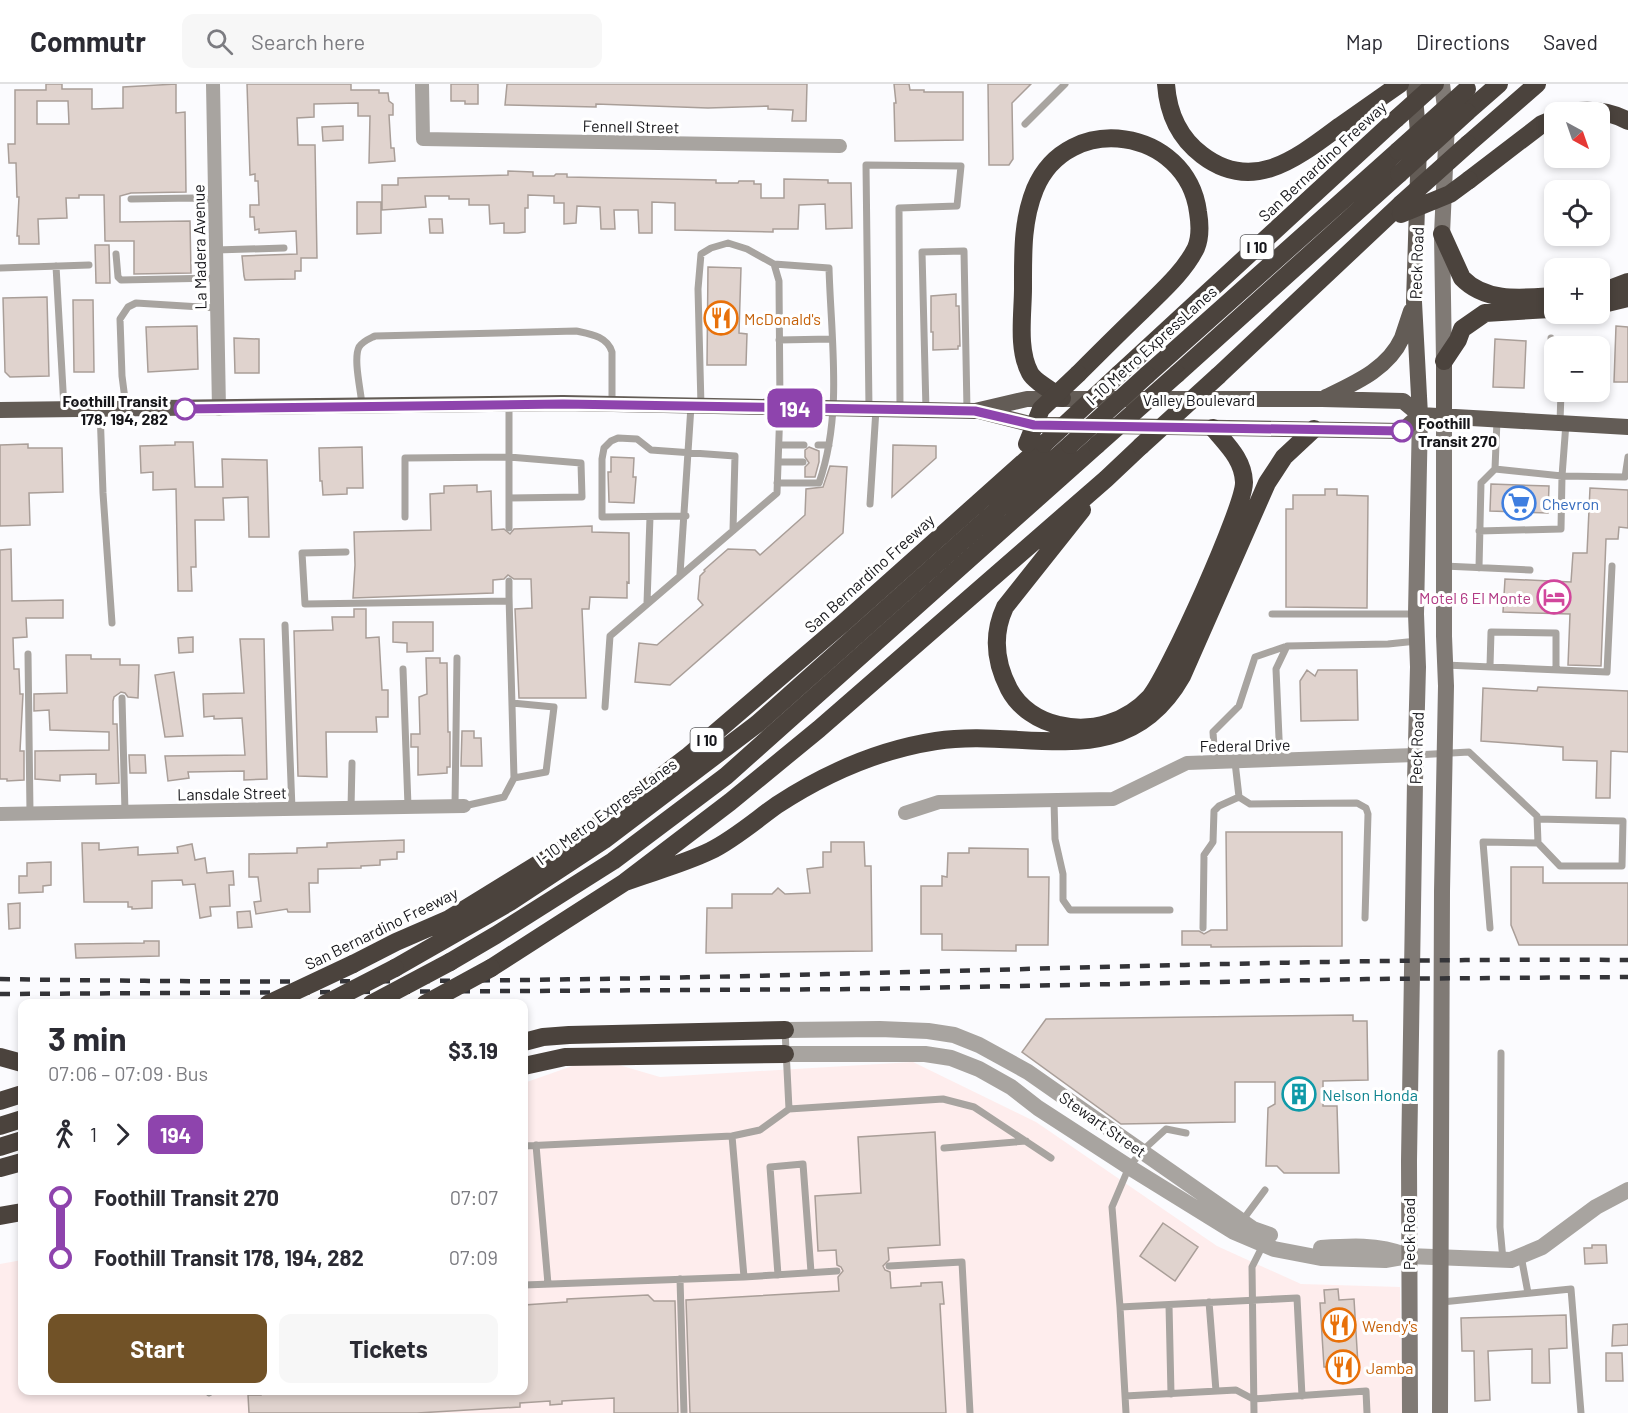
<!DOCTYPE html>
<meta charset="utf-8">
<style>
body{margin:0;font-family:Barlow,sans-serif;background:#f7f7f7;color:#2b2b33;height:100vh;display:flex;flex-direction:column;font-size:22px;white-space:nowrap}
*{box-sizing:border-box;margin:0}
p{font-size:20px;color:#7c7c81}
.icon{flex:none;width:33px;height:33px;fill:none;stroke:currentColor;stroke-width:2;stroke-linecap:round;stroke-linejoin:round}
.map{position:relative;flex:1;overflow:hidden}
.drawer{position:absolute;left:18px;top:915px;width:510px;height:396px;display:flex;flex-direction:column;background:#fff;border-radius:12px;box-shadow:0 3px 9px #0003}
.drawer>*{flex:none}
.badge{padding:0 12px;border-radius:9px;font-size:21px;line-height:39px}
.needle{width:39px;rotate:140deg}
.buttons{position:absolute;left:1544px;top:18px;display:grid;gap:12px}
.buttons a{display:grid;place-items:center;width:66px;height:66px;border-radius:12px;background:#fff;box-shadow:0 3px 9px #0003;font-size:30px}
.map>.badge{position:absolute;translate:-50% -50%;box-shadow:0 0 0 3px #fff}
.legs{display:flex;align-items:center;gap:9px;height:66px;padding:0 30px;font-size:20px}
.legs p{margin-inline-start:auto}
.headline{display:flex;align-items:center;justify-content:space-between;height:102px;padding:0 30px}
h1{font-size:33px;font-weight:700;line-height:45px}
.button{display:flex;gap:12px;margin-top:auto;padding:12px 30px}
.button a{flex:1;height:69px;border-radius:12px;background:#715227;color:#fff;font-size:24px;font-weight:700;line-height:69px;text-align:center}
.button a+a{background:#f7f7f7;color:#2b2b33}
ul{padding:0 30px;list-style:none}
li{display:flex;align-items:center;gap:21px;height:60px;font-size:22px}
li i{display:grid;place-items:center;width:9px;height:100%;margin:0 8px;background:currentColor}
li i::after{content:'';width:15px;height:15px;margin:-8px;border:4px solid;border-radius:50%;background:#fff}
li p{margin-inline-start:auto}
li:first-child i{background:linear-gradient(#0000 50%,currentColor 0)}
li:last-child i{background:linear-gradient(currentColor 50%,#0000 0)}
header{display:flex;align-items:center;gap:36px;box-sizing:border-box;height:84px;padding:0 30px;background:#fff;border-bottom:2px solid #e1e1e2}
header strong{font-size:28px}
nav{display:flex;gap:33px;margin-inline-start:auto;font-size:21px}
.search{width:420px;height:54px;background:#f7f7f7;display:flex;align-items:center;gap:15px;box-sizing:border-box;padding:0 21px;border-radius:12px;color:#7c7c81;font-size:22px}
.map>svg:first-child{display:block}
.commercial{fill:#feeded}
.building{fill:#e0d3ce;stroke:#a99e98;stroke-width:1.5;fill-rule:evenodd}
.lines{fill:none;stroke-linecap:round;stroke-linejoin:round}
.service{stroke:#a8a4a0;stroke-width:7}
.minor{stroke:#a8a4a0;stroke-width:14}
.tertiary{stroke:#a8a4a0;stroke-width:16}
.secondary{stroke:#807a75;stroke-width:16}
.primary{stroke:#635c56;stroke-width:16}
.motorway{stroke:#4b433d;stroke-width:18}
.rail{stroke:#343438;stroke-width:4.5;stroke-dasharray:10 10;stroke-linecap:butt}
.motorway-bridge{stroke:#4b433d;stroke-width:18}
.line-1-casing{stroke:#fff;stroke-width:14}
.line-1{stroke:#8e44ad;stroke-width:9}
.stop-1-dot{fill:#fff;stroke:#8e44ad;stroke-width:3}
.labels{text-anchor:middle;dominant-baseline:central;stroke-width:6;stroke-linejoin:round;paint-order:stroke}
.shield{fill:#fff;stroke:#5c5c5f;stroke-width:1.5}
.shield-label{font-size:15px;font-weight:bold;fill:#16161a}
.street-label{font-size:16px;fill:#16161a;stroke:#fff}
.food-label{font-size:16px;fill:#c56008;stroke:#fff;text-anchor:start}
.stop-label{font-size:16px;font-weight:bold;fill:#16161a;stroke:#fff;text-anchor:end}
.shop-label{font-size:16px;fill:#366cbe;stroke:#fff;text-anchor:start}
.hotel-label{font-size:16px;fill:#b23c85;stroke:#fff;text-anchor:end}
.culture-label{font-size:16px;fill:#0d838f;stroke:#fff;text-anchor:start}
</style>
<header>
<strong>Commutr</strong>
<div class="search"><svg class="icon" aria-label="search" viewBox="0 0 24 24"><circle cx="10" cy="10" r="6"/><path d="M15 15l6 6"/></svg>Search here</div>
<nav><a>Map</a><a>Directions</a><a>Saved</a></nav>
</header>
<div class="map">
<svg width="1628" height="1329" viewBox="0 0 1628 1329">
<rect width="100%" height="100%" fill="#fbfbfe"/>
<path class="commercial" d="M595,974l65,19 253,-15 123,60 181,124 84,38 99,3 3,126h-1403v-149l22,-4v130h502v-307z"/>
<path class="building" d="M46,0h16v5h30v20l31,-1v-21l53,-3v29l9,-1 1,80 -55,1 -11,3v26l70,-1 1,52 -57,1v-33h-29l-1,-46h-25v3h-13l1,20 -29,1 1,25h-20v-8h-2l2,-39h-2l-1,-34h-7l-1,-19h7v-54h31zM37,17h31l1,23h-32z
M247,0h104v6h28v3h9l1,8 4,3v11h-4l2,33h3l1,13 -26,2 1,-47h-12v-13l-44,1v13l-17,1 1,27h17l2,113h-16v13h-6v8l-50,1 -1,-4 -2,-20 55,-2 -1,-23 -37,2v-4l-4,1 -1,-13h-4v-12h9l-1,-24h-3v-7l-5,1z
M451,0h27v20h-13v-3h-14z
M507,0h300l-1,37h-14l1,-11 -25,-1v-3l-60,2 -112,-4v3l-91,-2z
M894,0h15l1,6h14v2h39v48l-68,1 -1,-38h2z
M988,0h43l-19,19 1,56 -4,6h-20z
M343,42v14l-20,1 -1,-14z
M508,87l25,1v4h21l2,-2h11v3l149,3v3h22l1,-2h15v3h7v14h23v-19l44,1v3h23l1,45 -26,1 -1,-25 -26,1 -1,24h-25v3l-98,-2v-27l-23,-1v31h-13l-1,-23h-24l1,19h-14l-1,-22 -23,-1 -1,17 -12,1v-21h-10v-7l-26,-1v13h-3v24l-7,1h-14v-10l-14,1 -1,-19h-20v-6h-20v-3h-24l1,11 -44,3v-25h16v-7l110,-3z
M357,118h24v31l-24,1z
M429,135h13l1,14h-13z
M95,161h14l1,38h-14z
M708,183l33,1 -2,65 8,1 -1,31h-39z
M956,210v12h3l1,40h-2v3l-25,1v-18h-2v-36z
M47,213l2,79 -39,1 -5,-5 -2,-74z
M73,216h20l1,72h-20z
M197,242l1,43 -50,3 -2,-45z
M1616,242l12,1v55h-14z
M234,254l25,1v34h-24z
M1495,255l31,2 -2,47 -31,-1z
M175,358h18l2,45h28l-1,-28 45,1 2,77h-20l-1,-40 -25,1 1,22h-29l1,47h-5l1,24h-14l-2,-102 -23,1v-18l-12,1 -1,-27 35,-1z
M28,360v4h34l1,44 -34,1 1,32 -30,1v-81z
M893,361l43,1v12l-44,39z
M362,363l1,41h-16v6l-24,1 -1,-14h-2l-1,-33z
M809,363l10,4v11l-4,15h-10v-10l4,-4 -4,-6v-7z
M611,373l23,1 -1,19h3l-2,26 -25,-1 -1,-30h3z
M830,382l17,1 -4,66 -173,152 -35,-3 4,-39 18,2 46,-40 -5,-6 2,-23 5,-5 -1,-1 24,-21 27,1 5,5 45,-40 1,-26 17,-2z
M1491,400l58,2 -1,27 -58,-2z
M477,401v7l14,-1 1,39 12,-1 6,5 4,-5 78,-3v6l37,1v50l-2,-1v16l-37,-1 -1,12h-7l4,89h-67l-4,-89 17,-1 -1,-29h-17l-6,-4 -4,4 -11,1v13l-140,5 2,-33 -1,-33 77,-2 -1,-36 14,-1v-7z
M1590,404l38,2v38l-9,-1 -1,12h-12l-5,127 -33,-1 2,-51 -67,-2 2,-33 66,3 2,-29h14z
M1325,405h12v6l31,1 -1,112 -81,-1v-98h7v-14h32z
M11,465l1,52 51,-1v18h-37l1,19 -14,1 1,31h5l1,25h3l-3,57h4v29l-17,1v-2h-7v-229z
M354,525h12v29l13,-1 3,53h6v27h-12l1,15h-51l1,45 -29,-1 -4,-145 39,-1 -1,-13h22z
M393,538h40v29l-26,1v-9l-14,-1z
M193,553v15l-14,1 -1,-15z
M240,555h24l3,140 -23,1v-9l-56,1 1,6 -21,3 -3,-25 80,-1 -3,-37 -28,1v-3l-10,1 -1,-23 41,-1z
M66,571h25v4h29v6h19l-1,33 -10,-1 -3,-4 -4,-1 -7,5 -1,4v23h4l2,59 -23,1v-10l-36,1v6l-25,-2v-28l74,-1v-18l-59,-2 -1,-20 -15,1v-17l33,-1z
M426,574h14v5h7l1,69h2v35h-3v6l-29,2v-28h-7v-13h9l-1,-37 8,-3z
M1307,586l8,6 3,-6h39l1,50 -57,1 -1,-40z
M174,588l9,64 -18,1 -10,-62z
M1538,603l90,4v61l-17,-1 -1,47h-14l1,-37 -34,-1v-13l-82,-6 2,-53 54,3z
M462,647h12v7h7l1,28h-21z
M129,671h16l1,18h-16z
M1226,748h116v114l-131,1v-2h-29v-14h17l5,3 7,-4h16z
M404,756v12h-7v7l-17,1v5l-19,1v2l-43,1v14h-9l1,29h-22l-1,-3 -31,5 -2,-12 7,-1 -3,-24h-9v-23l48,-1v-5l30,-1v-4z
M831,758h33l1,24h6l1,85 -166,2 1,-45h25v-14h40l6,-6 7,6 25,-1 -3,-24 16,-2v-15h8z
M82,759h17v7l39,-3v8l40,-2 -1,-6 15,-3 3,16 10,-2 2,15 26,-2 1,14h-5l1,21 -20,1 1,9 -11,2 -5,-34 -12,1 -1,-5 -30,1v27l-20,1v-2h-4v-5h-44z
M969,764l59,1v28h21l-1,68h-32v6l-74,-1v-16h-21v-48h21v-10l5,1 1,-24h21z
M51,778v23l-8,1v6l-24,1v-17h8v-13z
M1511,783h32v16h85v62h-109l-8,-20z
M20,819v25l-11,1 -1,-25z
M250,827l2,16 -14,1 -1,-16z
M144,857h15v15l-83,2 -1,-14 69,-1z
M1353,931v6h14l1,59 -45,1v25h14l2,67h-55l-7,-7h-11l2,-58 7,-4v-22h-40v40l-114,2 -99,-72 24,-33z
M935,1048l5,113 -52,3 1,12 -6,6 2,4 5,2 1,16 30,-2v-3l21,-1 2,22h-4l6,109h-256l-4,-113 153,-9 -1,-14 5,-6 -2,-4 -4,-2 -1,-15 -18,1 -3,-55 46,-3 -3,-56z
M1163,1139l35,24 -23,34 -35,-25z
M1592,1161h14l1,18 -22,1 -1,-16h8z
M1338,1205l1,11 15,-1 4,66 -8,1v8l-19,1v-8h-7l-4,-64h5l-1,-13z
M648,1211l6,6h21l3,112h-64v-15l-52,3v3l-12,1v-4l-30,2v4l-103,6h-168l-1,-18h13v-5h263v-85l43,-3v-3z
M1566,1231l1,33 -18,1 1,34h-18v-34l-44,2 2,49 -15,1 -1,-50h-12l-1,-33z
M1628,1240v21l-16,1 1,-21z
M1606,1269h16l1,28h-17z"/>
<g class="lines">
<path class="service" d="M1025,40l40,-40
M131,115l63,-1 21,2
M216,166l68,-2
M116,170l2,23 3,3 95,-2
M56,182l8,142
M0,184l89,-3
M1551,254v28l3,6
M779,256l52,-1
M362,321c-1,-14 -9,-46 -3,-58 4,-6 10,-8 16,-11l201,-5c14,3 31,5 36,21v52
M701,322l-3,-117 3,-35 10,-6 17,-5 19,6 27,15 55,4c2,71 14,147 -10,215h-42
M126,323l-4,-31 -2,-57 8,-12 8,-4 81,5
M869,325l-3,-244 95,1 -4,40 -58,2 1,201
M100,326l3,83 9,130
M926,326l-4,-158 42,-1 3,159
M1560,338l1,-30
M779,361h25
M818,361h11
M778,378h25
M1495,385l67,7 63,1 3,-20
M870,420l6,-95
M686,432l-84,1v-58l2,-11 7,-7 7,-3 19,1 14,11 84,6 -2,74
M405,433v-59l104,-1 72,6 1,34 -73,1
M509,444v-124
M1479,447l82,-2 1,-53 4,-53
M346,468l-44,1 3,51 204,-3
M1444,482l86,4
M1479,484l2,-85 14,-14 2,-49
M680,490l11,-168
M509,497v15l5,182 32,-6 8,-65 -42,-4
M647,519l3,-86
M1272,530h144
M285,541l7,184
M28,570l2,159
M1445,581l162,7 5,-106
M1490,582l1,-34 65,1v35
M403,585l5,137
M122,614l3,114
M605,623l5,-71 167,-143 3,-85 -1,-127 -5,-17
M1416,671l53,-3 68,64 1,27 -55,-1 7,86
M1280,677l-4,-92 11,-23 101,-2 29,-3
M1215,678l-2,-30 26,-26 16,-49 32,-11
M1235,678l4,35 11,7 107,-1 9,5 2,6 -3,104
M1054,717l1,38 8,35v26l7,10h100
M455,722l2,-148
M464,722l40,-9 10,-19
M351,724l1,-45
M1537,735l86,2 -1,45h-62l-22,-23
M1203,844l1,-73 9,-13 1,-31 5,-5 20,-9
M1501,969l-1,174 3,33
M789,1025l154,-10 31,8 77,51
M1186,1049l-20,-4 -24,22 -13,16 -17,40 8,100 177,-9 5,98
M732,1052l12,141
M536,1061l12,139
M524,1062l208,-10 28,-6 29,-21 -4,-79
M944,1064l82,-7
M1242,1137l23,-31
M1521,1172l7,37
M889,1182l73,-4 8,151
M778,1191l-8,-108 33,-3 8,108
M680,1195l4,134
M524,1201l220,-8 93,-6
M1209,1218l7,89
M1442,1218l129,-13 10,124
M1169,1221l2,89
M1120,1223l6,106
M208,1306l1,3
M1125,1312l111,-6 17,9 113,-8 1,22
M1254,1329l-2,-146 11,-22"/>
<path class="minor" d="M213,0l6,325
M422,0l1,55 417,7
M905,729l34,-11 174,-3 74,-36 228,-8
M0,730l464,-8"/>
<path class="tertiary" d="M785,946l95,-1 48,2 26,4 25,10 49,27 225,157 17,6
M785,970h140l26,4 28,11 32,18 27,21 91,59 105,65 40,17 47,9 64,2 23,-4 103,4 31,-13 54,-40 32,-17
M1321,1164c28,-2 57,-4 84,7"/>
<path class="secondary" d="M1442,0l5,39 -5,111 2,127
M1410,1329l-1,-252 6,-380 3,-114 -2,-53 4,-199
M1440,1329l2,-522 4,-205 -2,-50v-221"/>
<path class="primary" d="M1414,0l5,61 -5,157 6,113
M1326,313c29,-14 62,-28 76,-59 3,-9 6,-18 9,-27
M0,326l563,-7 412,8 52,-12h295l81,2 17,14 208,12
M979,327l55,14h38
M1444,331v-54
M1109,342l293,5 18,-16"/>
<path class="motorway" d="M1166,0c2,29 12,53 36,71 51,39 95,3 138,-29 20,-14 40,-28 60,-42
M1467,28l32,-28
M1571,28c20,-3 39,-1 57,9
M1468,60l69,-60
M1469,96l73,-56 12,-5
M1442,150l20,44c24,25 61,20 92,18
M1599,209l29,-11
M1599,221l29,-7
M1444,277l14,-21 4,-11 23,-16 65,-4
M1119,290l277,-255
M1177,290l222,-200
M1147,291l251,-224
M1218,292l183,-172
M1062,314c-8,-6 -28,-17 -32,-25 -13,-24 -7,-59 -7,-85 0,-34 -1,-67 12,-99 33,-79 152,-61 163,23 2,12 3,24 -2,36 -12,24 -34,43 -53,62 -22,21 -43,42 -65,64
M1082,426l-77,97c-13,28 -10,55 4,82 10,19 30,32 50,36 33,8 68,-3 91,-28 18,-21 95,-191 94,-215 -1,-23 -17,-37 -31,-54
M625,798c27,-10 58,-18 85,-31 23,-11 46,-31 67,-46 49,-32 101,-55 159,-64 91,-14 189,36 246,-65l85,-193 17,-26 30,-28
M450,878l46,-27 117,-74 113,-85 371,-331
M353,880l43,-22 53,-23 133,-82 105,-80 154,-132 203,-181
M395,884l115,-66 94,-62 153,-116 313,-279
M491,884l134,-86 105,-80 89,-73 287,-250 35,-33
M524,958l19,-5 26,-2 216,-5
M0,973l22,6
M524,982l41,-9 220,-3
M0,1017l22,-7
M0,1042l22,-7
M0,1063l22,-7
M0,1084l22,-6
M0,1132l22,-4"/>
<path class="rail" d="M0,895c289,5 578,2 867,-6 254,-6 507,-15 761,-13
M0,910l867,-5 500,-10 261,-2"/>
<path class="motorway-bridge" d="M1396,35l39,-35
M1398,67l69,-62
M1399,90l68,-62
M1401,120l67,-60
M1401,130l49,-20 19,-14
M1027,360l14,-35 37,-35
M1044,360l75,-70
M1070,361l77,-70
M1097,361l80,-71
M1141,362l77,-70
M268,920l85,-40
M325,920l70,-36
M371,920l79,-42
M425,920l66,-36"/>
</g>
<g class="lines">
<g class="line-1-casing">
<path id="line-1" d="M185,325l378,-5 363,6 49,1 59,14 368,6"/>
</g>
<use href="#line-1" class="line-1"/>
</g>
<defs>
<g id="restaurant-ring" transform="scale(1.725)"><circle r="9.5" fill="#fff" stroke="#e8710a" stroke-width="1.5"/><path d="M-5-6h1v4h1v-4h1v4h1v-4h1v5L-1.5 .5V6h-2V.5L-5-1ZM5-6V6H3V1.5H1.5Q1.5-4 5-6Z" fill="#e8710a"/></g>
<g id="supermarket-ring" transform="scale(1.725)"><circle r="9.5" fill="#fff" stroke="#3f7fe0" stroke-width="1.5"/><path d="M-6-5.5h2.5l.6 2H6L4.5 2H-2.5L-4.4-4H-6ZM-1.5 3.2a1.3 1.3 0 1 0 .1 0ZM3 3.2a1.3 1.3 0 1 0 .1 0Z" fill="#3f7fe0"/></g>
<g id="hotel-ring" transform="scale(1.725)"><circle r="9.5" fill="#fff" stroke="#d1479c" stroke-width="1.5"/><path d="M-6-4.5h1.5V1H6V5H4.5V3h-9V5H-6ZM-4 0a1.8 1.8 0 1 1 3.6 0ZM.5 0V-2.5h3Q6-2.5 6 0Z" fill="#d1479c"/></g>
<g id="building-ring" transform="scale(1.725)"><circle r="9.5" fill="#fff" stroke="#0f9aa8" stroke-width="1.5"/><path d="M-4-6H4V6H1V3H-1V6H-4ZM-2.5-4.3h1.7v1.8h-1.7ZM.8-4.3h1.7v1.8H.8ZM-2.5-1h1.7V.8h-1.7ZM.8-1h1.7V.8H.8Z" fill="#0f9aa8"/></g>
</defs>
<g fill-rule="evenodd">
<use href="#restaurant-ring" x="721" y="234"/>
<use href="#supermarket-ring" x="1519" y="419"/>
<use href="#hotel-ring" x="1554" y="513"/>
<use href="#building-ring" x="1299" y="1010"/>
<use href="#restaurant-ring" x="1339" y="1241"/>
<use href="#restaurant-ring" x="1343" y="1283"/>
</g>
<g class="stop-1-dot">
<circle cx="185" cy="325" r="10"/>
<circle cx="1402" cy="347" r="10"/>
</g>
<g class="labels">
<g class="shield">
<rect x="1240.5" y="151" width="33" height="24" rx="4.5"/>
<rect x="690.5" y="644" width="33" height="24" rx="4.5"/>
</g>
<g class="shield-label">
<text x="1257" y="163">I 10</text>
<text x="707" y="656">I 10</text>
</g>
<g class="street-label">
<text transform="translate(631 42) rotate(1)">Fennell Street</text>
<text transform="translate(1322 77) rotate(-43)">San Bernardino Freeway</text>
<text transform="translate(199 163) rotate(-91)">La Madera Avenue</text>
<text transform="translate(1416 179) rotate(-88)">Peck Road</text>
<text transform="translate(1151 261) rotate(-42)">I-10 Metro ExpressLanes</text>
<text x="1199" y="315">Valley Boulevard</text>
<text transform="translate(869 489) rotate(-42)">San Bernardino Freeway</text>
<text transform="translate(1245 661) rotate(-1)">Federal Drive</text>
<text transform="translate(1416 664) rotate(-88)">Peck Road</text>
<text transform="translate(232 709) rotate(-1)">Lansdale Street</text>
<text transform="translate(606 727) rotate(-36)">I-10 Metro ExpressLanes</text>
<text transform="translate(381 844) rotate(-26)">San Bernardino Freeway</text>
<text transform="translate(1103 1040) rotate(35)">Stewart Street</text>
<text transform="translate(1408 1150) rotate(-90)">Peck Road</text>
</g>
<g class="food-label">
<text x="744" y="234">McDonald's</text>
<text x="1362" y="1241">Wendy's</text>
<text x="1366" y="1283">Jamba</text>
</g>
<g class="stop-label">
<text x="168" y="316">Foothill Transit<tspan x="168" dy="18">178, 194, 282</tspan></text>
<text x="1418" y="338" text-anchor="start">Foothill<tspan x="1418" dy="18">Transit 270</tspan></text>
</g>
<g class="shop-label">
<text x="1542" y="419">Chevron</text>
</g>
<g class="hotel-label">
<text x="1531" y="513">Motel 6 El Monte</text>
</g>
<g class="culture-label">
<text x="1322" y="1010">Nelson Honda</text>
</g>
</g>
</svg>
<div class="buttons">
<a><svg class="needle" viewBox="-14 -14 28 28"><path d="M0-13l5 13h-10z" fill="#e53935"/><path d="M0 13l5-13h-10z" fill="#7c7c81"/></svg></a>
<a><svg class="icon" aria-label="locate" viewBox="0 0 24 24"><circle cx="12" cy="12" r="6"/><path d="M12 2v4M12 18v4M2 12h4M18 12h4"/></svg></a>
<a>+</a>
<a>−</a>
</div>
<b class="badge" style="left:795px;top:324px;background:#8e44ad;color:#fff">194</b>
<section class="drawer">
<div class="headline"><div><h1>3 min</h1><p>07:06 – 07:09 · Bus</p></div><b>$3.19</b></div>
<div class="legs"><svg class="icon" aria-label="walk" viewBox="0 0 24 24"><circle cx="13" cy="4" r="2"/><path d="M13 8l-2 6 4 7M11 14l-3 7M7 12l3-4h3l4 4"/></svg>1<svg class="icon" aria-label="forward" viewBox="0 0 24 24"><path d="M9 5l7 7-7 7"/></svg><b class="badge" style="background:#8e44ad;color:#fff">194</b></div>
<ul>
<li><i style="color:#8e44ad"></i><b>Foothill Transit 270</b><p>07:07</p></li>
<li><i style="color:#8e44ad"></i><b>Foothill Transit 178, 194, 282</b><p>07:09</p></li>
</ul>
<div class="button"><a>Start</a><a>Tickets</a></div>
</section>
</div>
